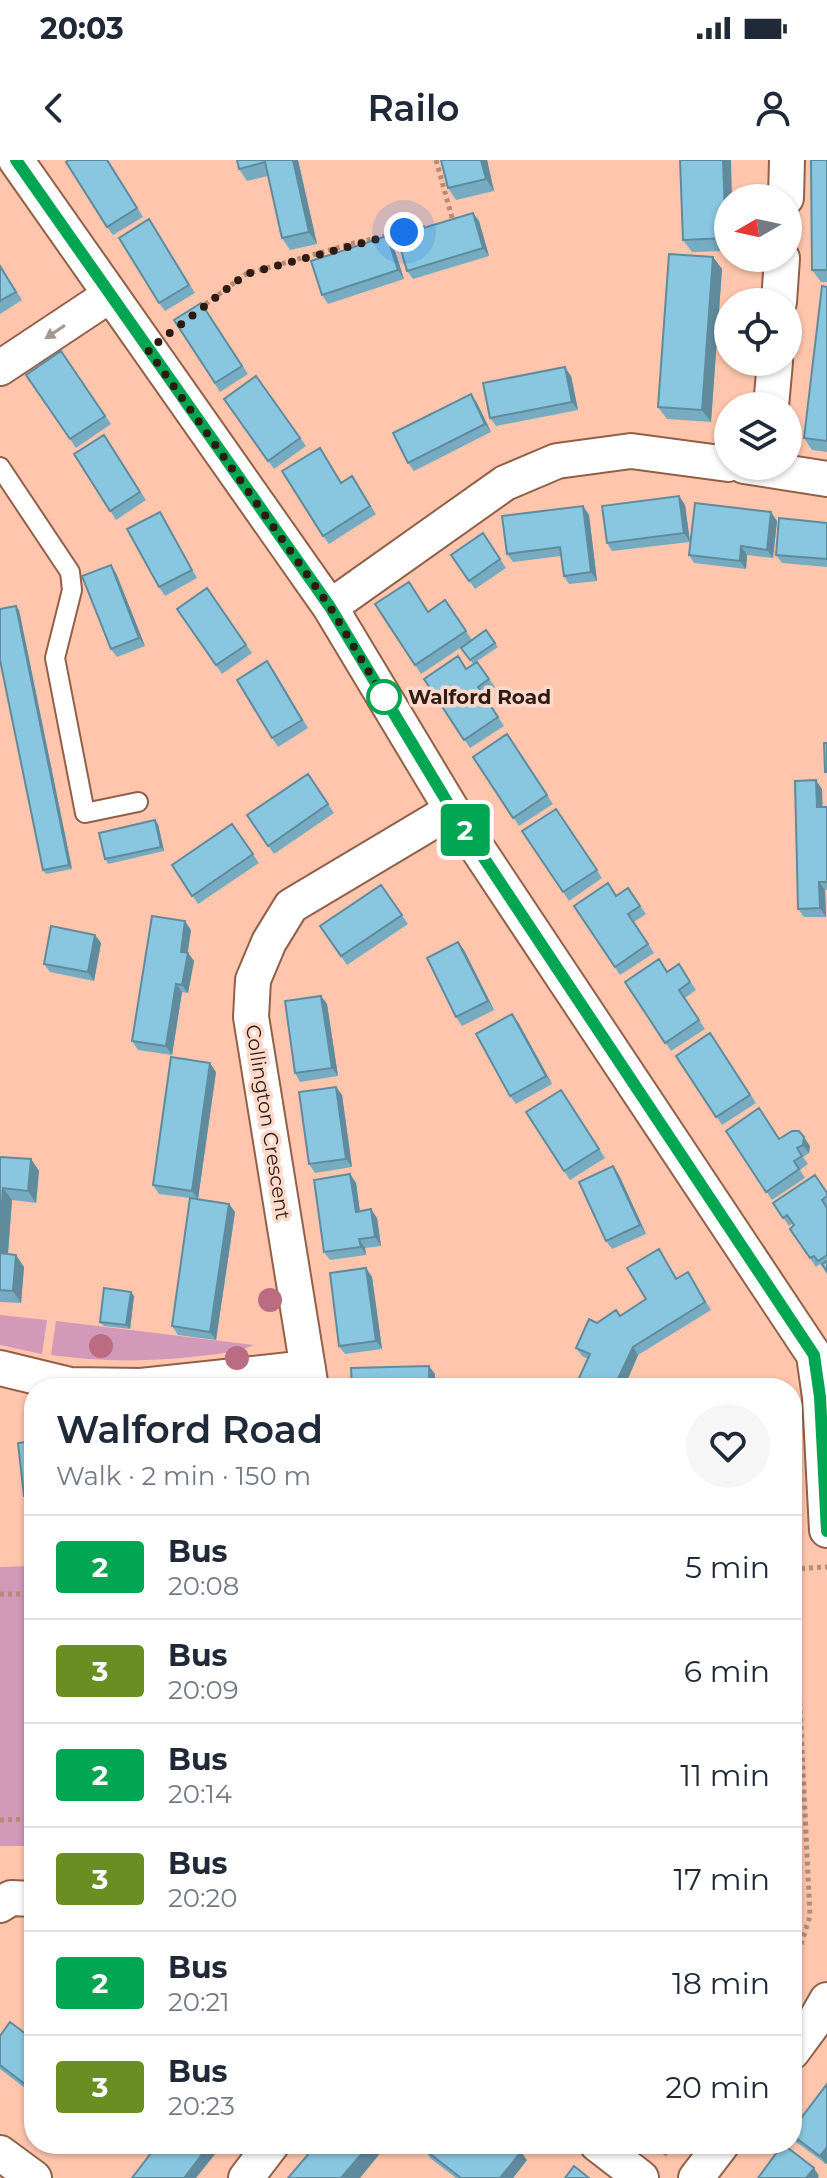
<!DOCTYPE html>
<meta charset="utf-8">
<style>
body{margin:0;font-family:Montserrat,sans-serif;background:#f6f6f7;color:#1f2937;height:100vh;display:flex;flex-direction:column;font-size:30px;white-space:nowrap}
*{box-sizing:border-box;margin:0}
p{font-size:26px;color:#747a83}
.icon{flex:none;width:44px;height:44px;fill:none;stroke:currentColor;stroke-width:2;stroke-linecap:round;stroke-linejoin:round}
.map{position:relative;flex:1;overflow:hidden}
.side{position:absolute;left:24px;top:1218px;width:778px;height:776px;display:flex;flex-direction:column;background:#fff;border-radius:32px;box-shadow:0 2px 6px #0004}
.side>*{flex:none}
.badge{padding:0 16px;border-radius:6px;font-size:28px;line-height:52px}
.needle{width:52px;rotate:261deg}
.fabs{position:absolute;left:714px;top:24px;display:grid;gap:16px}
.fabs a{display:grid;place-items:center;width:88px;height:88px;border-radius:50%;background:#fff;box-shadow:0 2px 6px #0004;font-size:40px}
.you{position:absolute;width:40px;height:40px;margin:-20px;border:6px solid #fff;border-radius:50%;background:#1a73e8;box-shadow:0 0 0 12px #1a73e833}
.map>.badge{position:absolute;translate:-50% -50%;box-shadow:0 0 0 4px #fff}
.round{display:grid;place-items:center;flex:none;width:84px;height:84px;border-radius:42px;background:#f6f6f7}
.overview{display:flex;align-items:center;justify-content:space-between;height:136px;padding:0 32px}
h1{font-size:38px;font-weight:600;line-height:60px}
ul{padding:0;list-style:none}
li{display:flex;align-items:center;gap:24px;height:104px;padding:0 32px;border-top:2px solid #e0e1e3}
li div{flex:1}
li b{display:block;font-size:30px}
li em{font-style:normal}
li .badge{min-width:88px;font-weight:700;text-align:center}
.status{display:flex;justify-content:space-between;align-items:center;height:56px;padding:0 40px;background:#fff;direction:ltr}
.status svg{height:22px;fill:currentColor}
header{display:flex;justify-content:space-between;align-items:center;height:104px;padding:0 32px;background:#fff;font-size:36px;font-weight:600}
.map>svg:first-child{display:block}
.green{fill:#d399b8}
.lines{fill:none;stroke-linecap:round;stroke-linejoin:round}
.lane-casing{stroke:#916049;stroke-width:22}
.street-casing{stroke:#916049;stroke-width:38}
.path{stroke:#b78b77;stroke-width:5;stroke-dasharray:4 4;stroke-linecap:butt}
.lane{stroke:#fff;stroke-width:18}
.street{stroke:#fff;stroke-width:34}
.tree{fill:#bb6c83}
.wall{fill:#76abc1}
.shaded-wall{fill:#608b9d}
.building{fill:#89c7e0;stroke:#608b9d;stroke-width:2}
.oneway{fill:#a19894}
.line-casing{stroke:#fff;stroke-width:18}
.line{stroke:#00a651;stroke-width:12}
.walk{stroke:#2f1b11;stroke-width:8;stroke-dasharray:0 14.4}
.stop-dot{fill:#fff;stroke:#00a651;stroke-width:4}
.labels{text-anchor:middle;dominant-baseline:central;stroke-width:7;stroke-linejoin:round;paint-order:stroke}
.stop-label{font-size:20px;font-weight:bold;fill:#2f1b11;stroke:#fcd9ca;text-anchor:start}
.street-label{font-size:20px;fill:#2f1b11;stroke:#fcd9ca}
</style>
<div class="status"><b>20:03</b><svg viewBox="0 0 49 12"><path d="M0 12V9h3v3zM5 12V6h3v6zM10 12V3h3v9zM15 12V0h3v12zM26 1h20v11H26zM47 4h2v5h-2z"/></svg></div>
<header><svg class="icon" aria-label="back" viewBox="0 0 24 24"><path d="M15 5l-7 7 7 7"/></svg>Railo<svg class="icon" aria-label="person" viewBox="0 0 24 24"><circle cx="12" cy="8" r="4"/><path d="M4 21q1-7 8-7t8 7"/></svg></header>
<div class="map">
<svg width="827" height="2018" viewBox="0 0 827 2018">
<rect width="100%" height="100%" fill="#ffc6ad"/>
<path class="green" d="M0,1155l47,5 -5,34 -42,-9z
M56,1161l198,24c-17,7 -36,9 -54,11 -51,6 -99,6 -149,-1z
M34,1406v280h-34v-279z"/>
<g class="lines">
<g class="lane-casing">
<path id="lane" d="M0,307l70,105 2,18 -17,68 30,155 53,-11"/>
</g>
<g class="street-casing">
<path id="street" d="M16,0l314,447 122,203 362,545 6,42 7,133
M786,38l1,-38
M779,142l3,-44
M0,208l110,-73
M771,246l4,-44
M744,306l83,13
M330,447l175,-124 52,-22 74,-10 97,13
M0,1208l70,17 71,1 167,-18
M311,1228l-60,-371 2,-37 16,-38 22,-36 161,-96
M0,1745l11,-7 23,1
M792,1892l23,-31 12,-21
M597,1984l44,34
M0,1993l34,25
M246,2018l26,-34
M696,2018l26,-34"/>
</g>
<path class="path" d="M436,0l17,61
M199,149l47,-35 108,-31 73,-16
M792,1382l18,374 -18,57
M793,1409l34,-2
M0,1434h34
M0,1660l34,-1
M664,1995l8,-11"/>
<use href="#lane" class="lane"/>
<use href="#street" class="street"/>
</g>
<g class="tree">
<circle cx="270" cy="1140" r="12"/>
<circle cx="101" cy="1186" r="12"/>
<circle cx="237" cy="1198" r="12"/>
</g>
<path class="wall" d="M108,0l35,57 -30,18 -6,-8z
M237,0h61l19,84 -27,6 -8,-12 -14,-62 -21,5 -8,-12z
M441,0h46l7,31 -38,9 -8,-12z
M827,0v122h-6l-9,-12z
M728,38v53l-36,1 -9,-12z
M473,53l6,8 10,35 -76,23 -6,-8z
M155,68l40,65 -30,18 -6,-8z
M393,85l11,34 -76,25 -6,-9z
M713,97l9,12 -11,153 -44,-3 -9,-12z
M0,105l22,35 -22,14z
M827,127v165l-15,-2 -8,-12z
M201,143l47,71 -28,18 -46,-72z
M61,191l50,73 -35,24 -50,-73z
M256,216l50,70 -32,23 -50,-70z
M571,216l7,34 -82,16 -6,-8z
M471,234l6,9 14,29 -77,39 -6,-8z
M104,275l42,65 -30,20 -42,-66z
M352,316l24,38 -47,30 -6,-8 19,-54z
M679,336l6,9 5,37 -78,9 -5,-8z
M583,346l6,9 8,66 -28,3 -5,-8 -3,-20 -48,6 -6,-8z
M160,352l37,66 -32,18 -6,-9z
M771,352l6,9 -4,37 -26,-3 -1,14 -52,-6 -5,-8z
M827,363v44l-45,-4 -6,-8z
M483,373l23,35 -31,21 -24,-34z
M116,413l29,73 -28,11 -6,-8z
M207,428l45,65 -30,21 -45,-65z
M445,440l27,40 -51,34 -46,-70 54,7z
M19,450l53,259 -26,5 -3,-4z
M486,470l12,17 -25,17 -12,-16z
M477,502l18,25 -11,8 20,31 -34,22 -46,-69 42,-10z
M273,509l35,59 -30,19 -6,-9z
M507,574l46,70 -34,22 -46,-69z
M308,614l26,39 -60,41 -27,-39z
M822,629v18h5v83h-2l1,27h-22l-6,-8z
M556,649l46,69 -33,23 -47,-70z
M158,664l6,27 -56,13 -3,-5z
M232,664l27,39 -61,41 -26,-39z
M381,725l27,39 -61,41 -27,-39z
M617,736l17,1 12,17 -12,8 20,31 -34,22 -46,-69z
M191,770l-3,23 6,8 -6,32 -6,-1 -10,63 -34,-5 -6,-9z
M95,775l6,8 -7,38 -44,-9 -6,-8z
M464,790l30,60 -32,16 -6,-9z
M679,804l17,26 -11,8 20,31 -34,22 -46,-69 42,-10z
M321,836l6,8 11,72 -38,6 -5,-9z
M518,862l34,62 -36,20 -6,-8z
M710,873l46,70 -34,22 -46,-69z
M216,912l-18,127 31,5 6,8 -19,128 -38,-5 -6,-9 18,-128 -31,-4 -6,-9z
M336,927l6,8 10,72 -37,6 -6,-9z
M567,938l38,60 -35,22 -6,-9z
M726,971l54,8 30,7 -1,7 -6,4 5,7 -8,6 5,8 -33,22z
M0,997l31,2 8,12 -3,32 -24,-3 -4,54 16,13 -3,36 -21,-1z
M613,1006l6,9 27,59 -34,15 -6,-8z
M350,1014l6,9 4,28 17,7 4,28 -16,2 1,7 -36,5 -6,-8z
M827,1032v80l-7,-8 -4,3 -26,-38 4,-4 -1,-2 -4,3 -16,-23z
M659,1089l18,29 11,-6 23,38 -73,45 -14,33h-45l9,-29 -6,-3 -6,-8 21,-25 23,-7 26,-17z
M366,1108l6,9 10,72 -37,5 -6,-8z
M131,1132l3,4 -4,33 -26,-3 -4,-4z
M34,1281v67h-1l-9,-12z
M0,1876l34,4v55l-34,-26z
M827,1924v79l-1,1 -30,-22 -4,-5v-7z
M424,1989l103,11 -14,18h-57l-26,-20z"/>
<path class="shaded-wall" d="M293,0h5l19,84 -8,-12z
M481,0h6l7,31 -8,-12z
M723,0h8l1,38h-4v42l-2,-2z
M473,53l6,8 10,35 -6,-8z
M387,76l6,9 11,34 -6,-9z
M713,97l9,12 -11,153 -9,-12z
M565,207l6,9 7,34 -6,-8z
M471,234l6,9 14,29 -6,-8z
M679,336l6,9 5,37 -6,-9z
M583,346l6,9 8,66 -6,-9z
M771,352l6,9 -4,37 -6,-8z
M741,386l6,9 -1,14 -6,-8z
M111,405l5,8 29,73 -6,-8z
M16,446l3,4 53,259 -3,-4z
M816,620l6,9 1,27 -6,-9z
M155,660l3,4 6,27 -3,-4z
M819,722l6,8 1,27 -6,-9z
M185,761l6,9 -5,30 -5,-8z
M95,775l6,8 -7,38 -6,-9z
M458,782l6,8 30,60 -6,-9z
M188,793l6,8 -6,32 -6,-8z
M176,824l6,8 -10,63 -6,-9z
M321,836l6,8 11,72 -6,-8z
M512,854l6,8 34,62 -6,-8z
M210,903l6,9 -18,127 -6,-8z
M336,927l6,8 10,72 -6,-8z
M804,977l6,9 -1,7 -6,-8z
M31,999l8,12 -3,32 -8,-12z
M613,1006l6,9 27,59 -6,-9z
M350,1014l6,9 5,37 -5,-8z
M3,1028l9,12 -5,65 -7,-9v-25z
M229,1044l6,8 -19,128 -6,-8z
M371,1049l6,9 4,28 -6,-9z
M359,1079l6,9 1,7 -5,-8z
M16,1095l8,12 -3,36 -8,-12z
M366,1108l6,9 10,72 -6,-8z
M131,1132l3,4 -4,33 -4,-4z
M633,1187l5,8 -14,33h-9v-3z
M429,1206l6,8v14h-6z
M210,1984l6,9 -20,25h-12z
M370,1984h16l1,1 -27,33h-19z
M827,1987v16l-1,1 -6,-8z
M521,1992l6,8 -14,18h-13z
M814,2008l5,8 -1,2h-12z"/>
<path class="building" d="M69,0h38l30,48 -30,19 -41,-65z
M237,0h56l16,72 -27,6 -17,-76 -26,7z
M441,0h40l5,19 -38,9z
M680,0h43l3,78 -43,2z
M811,0h16v110h-15z
M473,53l10,35 -76,23 -10,-35z
M149,59l40,66 -30,18 -40,-65z
M387,76l11,34 -76,25 -11,-34z
M669,94l44,3 -11,153 -44,-3z
M0,106l16,26 -16,9z
M822,126l5,1v154l-23,-3z
M201,143l41,63 -27,17 -41,-63z
M61,191l44,65 -35,23 -44,-64z
M565,207l7,35 -82,16 -7,-35z
M256,216l44,62 -32,23 -44,-62z
M471,234l14,30 -77,39 -15,-30z
M104,275l36,57 -30,19 -36,-57z
M320,288l21,35 11,-7 18,30 -47,30 -41,-65z
M679,336l5,37 -77,10 -5,-37z
M695,343l76,9 -4,38 -26,-4 -1,15 -51,-6z
M583,346l8,66 -27,4 -4,-29 -53,7 -5,-38z
M160,352l32,58 -33,17 -32,-58z
M779,358l48,5v36l-51,-4z
M483,373l17,26 -31,22 -18,-26z
M111,405l28,73 -28,11 -29,-73z
M409,422l19,30 17,-12 21,31 -51,34 -40,-61z
M207,428l39,57 -30,20 -39,-56z
M16,446l53,259 -26,5 -43,-210v-51z
M486,470l9,13 -25,17 -9,-12z
M458,496l8,13 11,-7 12,17 -11,8 20,30 -34,23 -40,-61z
M267,501l35,59 -30,18 -35,-58z
M507,574l40,61 -34,23 -40,-61z
M824,583h3v29h-2z
M308,614l20,30 -60,42 -21,-31z
M816,620l1,27h10v75h-8l1,26 -22,1 -3,-128z
M556,649l41,61 -34,22 -41,-61z
M155,660l6,27 -56,12 -6,-26z
M232,664l21,30 -61,42 -20,-31z
M608,723l8,13 12,-8 12,18 -12,8 20,30 -33,23 -41,-61z
M381,725l21,30 -61,41 -21,-30z
M152,756l33,5 -4,31 7,1 -6,32 -6,-1 -10,62 -34,-5z
M51,766l44,9 -7,37 -44,-8z
M458,782l30,59 -32,16 -29,-59z
M659,799l8,13 12,-8 11,18 -11,8 20,30 -34,23 -40,-61z
M321,836l11,72 -37,5 -10,-72z
M512,854l34,62 -36,20 -34,-62z
M710,873l40,62 -34,22 -40,-61z
M171,897l39,6 -18,128 -39,-6z
M336,927l10,72 -37,5 -10,-72z
M561,930l38,59 -35,22 -38,-59z
M759,948l20,31 13,-8h7l5,6 -1,8 -6,3 5,8 -8,5 5,8 -33,23 -40,-61z
M0,997l31,2 -3,32 -25,-3 -3,43z
M613,1006l27,59 -34,16 -27,-59z
M350,1014l6,38 15,-3 4,28 -16,2 2,8 -37,5 -10,-72z
M815,1015l12,18v3l-5,4 5,8v47l-9,6 -4,-5 -4,2 -20,-29 4,-4 -7,-10 -4,3 -10,-15z
M190,1038l39,6 -19,128 -38,-6z
M659,1089l17,30 12,-7 17,30 -72,45 -18,38v3h-36v-10l11,-24 -14,-6 13,-29 8,4 19,-13 4,6 26,-17 -19,-31z
M0,1093l16,2 -3,36 -13,-1z
M827,1101v11l-5,-8z
M366,1108l10,73 -37,5 -9,-73z
M104,1128l27,4 -5,33 -26,-3z
M429,1206v22h-77l-1,-20z
M491,1226v2h-28z
M34,1281v54l-10,1 -6,-53z
M10,1862l24,18v51l-34,-26v-29z
M827,1924v63l-7,9 -28,-21v-5z
M158,1984h52l-26,34h-52z
M317,1984h53l-29,34h-53z
M428,1984h82l11,8 -21,26h-39l-37,-29z
M783,1984l31,24 -8,10h-48z
M574,2006l15,12h-24z"/>
<defs><path id="oneway-solid" d="M-6-.8H1V-3.2L6.5 0L1 3.2V.8H-6Z" transform="scale(2)"/></defs>
<use class="oneway" href="#oneway-solid" transform="translate(55 172) rotate(146)"/>
<g class="lines">
<g class="line-casing">
<path id="line" d="M16,0l314,447 122,203 362,545 6,42 7,134"/>
</g>
<use href="#line" class="line"/>
<path class="walk" d="M384,537l7,12 -61,-102 -182,-257 98,-76 158,-42"/>
</g>
<circle class="stop-dot" cx="384" cy="537" r="16"/>
<g class="labels">
<g class="stop-label">
<text x="408" y="537">Walford Road</text>
</g>
<g class="street-label">
<text transform="translate(268 962) rotate(81)">Collington Crescent</text>
</g>
</g>
</svg>
<div class="fabs">
<a><svg class="needle" viewBox="-14 -14 28 28"><path d="M0-13l5 13h-10z" fill="#e53935"/><path d="M0 13l5-13h-10z" fill="#747a83"/></svg></a>
<a><svg class="icon" aria-label="locate" viewBox="0 0 24 24"><circle cx="12" cy="12" r="6"/><path d="M12 2v4M12 18v4M2 12h4M18 12h4"/></svg></a>
<a><svg class="icon" aria-label="layers" viewBox="0 0 24 24"><path d="M12 4l9 5-9 5-9-5zM3 14l9 5 9-5"/></svg></a>
</div>
<div class="you" style="left:404px;top:72px"></div>
<b class="badge" style="left:465px;top:670px;background:#00a651;color:#fff">2</b>
<section class="side">
<div class="overview"><div><h1>Walford Road</h1><p>Walk · 2 min · 150 m</p></div><a class="round"><svg class="icon" aria-label="heart" viewBox="0 0 24 24"><path d="M12 20l-8-8c-3-5 5-10 8-4 3-6 11-1 8 4z"/></svg></a></div>
<ul>
<li><span class="badge" style="background:#00a651;color:#fff">2</span><div><b>Bus</b><p>20:08</p></div><em>5 min</em></li>
<li><span class="badge" style="background:#6b8e23;color:#fff">3</span><div><b>Bus</b><p>20:09</p></div><em>6 min</em></li>
<li><span class="badge" style="background:#00a651;color:#fff">2</span><div><b>Bus</b><p>20:14</p></div><em>11 min</em></li>
<li><span class="badge" style="background:#6b8e23;color:#fff">3</span><div><b>Bus</b><p>20:20</p></div><em>17 min</em></li>
<li><span class="badge" style="background:#00a651;color:#fff">2</span><div><b>Bus</b><p>20:21</p></div><em>18 min</em></li>
<li><span class="badge" style="background:#6b8e23;color:#fff">3</span><div><b>Bus</b><p>20:23</p></div><em>20 min</em></li>
</ul>
</section>
</div>
